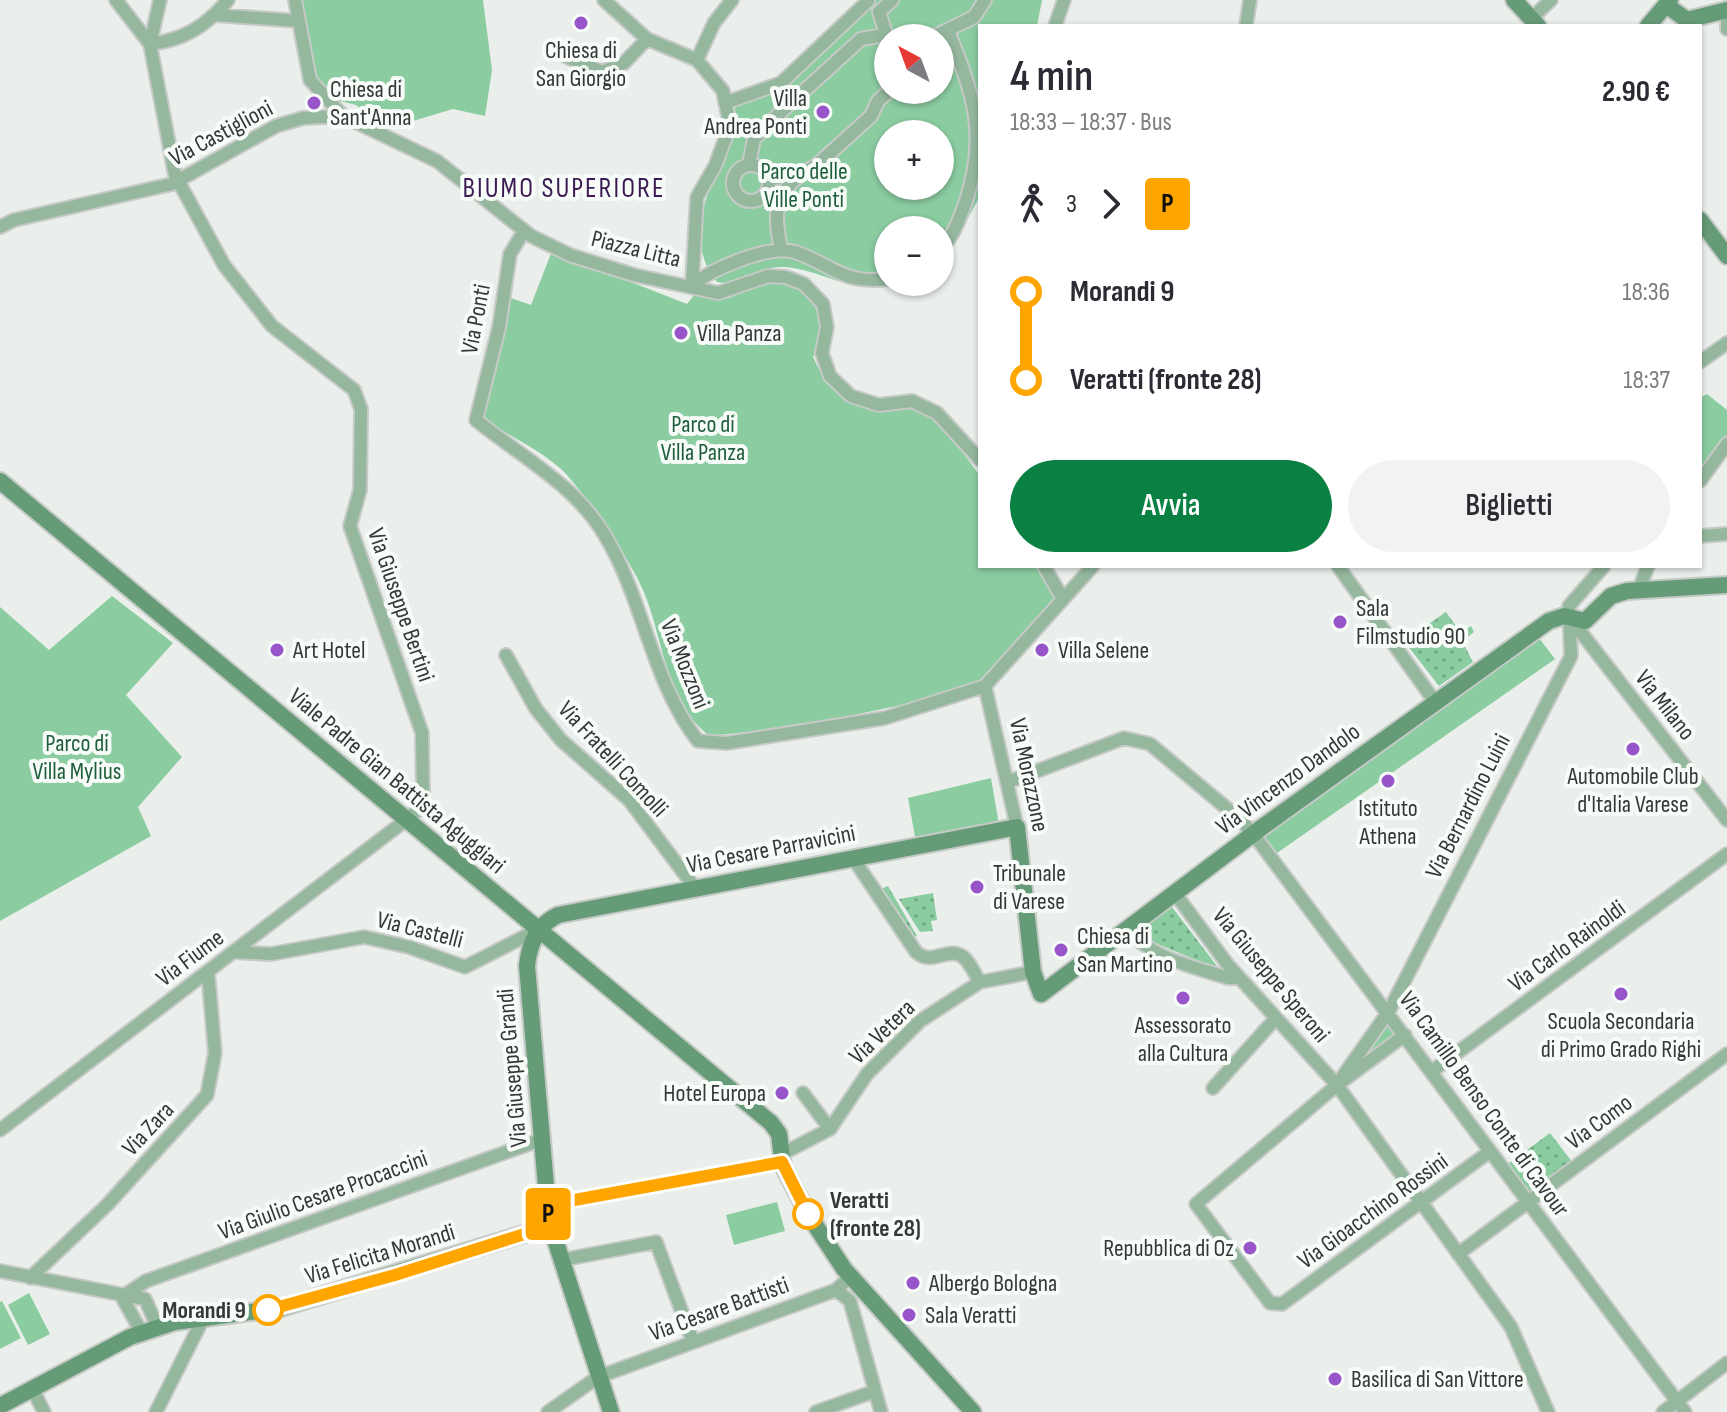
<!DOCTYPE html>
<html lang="it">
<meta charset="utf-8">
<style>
body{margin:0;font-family:"Sofia Sans Condensed",sans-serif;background:#f2f2f3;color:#2b2b33;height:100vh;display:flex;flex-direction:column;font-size:30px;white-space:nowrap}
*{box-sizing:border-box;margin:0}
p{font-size:26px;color:#7c7c81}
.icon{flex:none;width:44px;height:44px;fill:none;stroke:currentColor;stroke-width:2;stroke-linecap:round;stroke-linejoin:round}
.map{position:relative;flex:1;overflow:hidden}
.drawer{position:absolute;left:978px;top:24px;width:724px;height:544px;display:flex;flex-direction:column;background:#fff;border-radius:0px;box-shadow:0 2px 6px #0004}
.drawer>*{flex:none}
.badge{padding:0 16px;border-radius:6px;font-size:28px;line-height:52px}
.needle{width:52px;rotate:319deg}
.controls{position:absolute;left:874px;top:24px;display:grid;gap:16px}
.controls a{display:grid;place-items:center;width:80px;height:80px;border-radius:50%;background:#fff;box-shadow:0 2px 6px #0004;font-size:40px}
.map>.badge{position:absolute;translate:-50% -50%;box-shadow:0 0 0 4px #fff}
.legs{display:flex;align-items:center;gap:12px;height:88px;padding:0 32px;font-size:26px}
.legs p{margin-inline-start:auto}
.overview{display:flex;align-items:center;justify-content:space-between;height:136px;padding:0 32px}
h1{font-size:44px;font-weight:600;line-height:60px}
.primary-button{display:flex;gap:16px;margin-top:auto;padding:16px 32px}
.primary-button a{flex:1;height:92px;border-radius:48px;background:#0b8043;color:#fff;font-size:32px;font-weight:600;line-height:92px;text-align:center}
.primary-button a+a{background:#f2f2f3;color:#2b2b33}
ul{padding:0 32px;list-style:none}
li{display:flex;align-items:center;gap:28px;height:88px;font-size:30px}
li i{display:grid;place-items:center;width:12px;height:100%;margin:0 10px;background:currentColor}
li i::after{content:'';width:20px;height:20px;margin:-10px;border:6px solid;border-radius:50%;background:#fff}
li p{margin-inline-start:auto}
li:first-child i{background:linear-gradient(#0000 50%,currentColor 0)}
li:last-child i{background:linear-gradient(currentColor 50%,#0000 0)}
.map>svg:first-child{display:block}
.grass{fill:url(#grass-dots)}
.park{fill:#8bcca1;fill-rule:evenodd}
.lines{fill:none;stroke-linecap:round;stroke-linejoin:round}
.street-casing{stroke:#c6cac7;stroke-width:16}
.secondary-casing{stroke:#c6cac7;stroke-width:20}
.street{stroke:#94b79e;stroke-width:12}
.secondary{stroke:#669b78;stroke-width:16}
.line-1-casing{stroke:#fff;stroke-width:18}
.line-1{stroke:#ffa500;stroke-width:12}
.poi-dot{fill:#9855ca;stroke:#f7fcf9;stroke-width:3}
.stop-1-dot{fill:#fff;stroke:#ffa500;stroke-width:4}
.labels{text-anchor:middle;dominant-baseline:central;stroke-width:8;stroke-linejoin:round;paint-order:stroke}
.poi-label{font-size:24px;fill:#363836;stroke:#f7fcf9;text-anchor:start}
.street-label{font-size:24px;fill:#363836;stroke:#f7fcf9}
.park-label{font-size:24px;fill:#1f5e3a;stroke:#f7fcf9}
.stop-label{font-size:24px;font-weight:bold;fill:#363836;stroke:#f7fcf9;text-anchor:start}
.quarter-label{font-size:28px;letter-spacing:2px;fill:#3b1b53;stroke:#f7fcf9}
</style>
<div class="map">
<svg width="1727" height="1412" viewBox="0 0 1727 1412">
<defs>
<pattern id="grass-dots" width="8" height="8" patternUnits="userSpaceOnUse" patternTransform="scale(2)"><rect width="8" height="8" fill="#8bcca1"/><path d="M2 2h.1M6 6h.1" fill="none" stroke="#72a784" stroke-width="1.8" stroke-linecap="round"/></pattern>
</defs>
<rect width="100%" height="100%" fill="#eaefeb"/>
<path class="grass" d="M1446,612l15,21 10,-7 3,6 -12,9 11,21 -34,24 -35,-45z
M888,886l29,50 -8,2 -31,-48z
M933,893l4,27 -6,1 2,10 -13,1 -21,-33z
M1172,907l48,63 -72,-30 -8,-9z
M1550,1133l26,34 -43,31 -25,-34z"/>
<path class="park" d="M299,0h184l9,70 -7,46 -32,-7 -67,20 -30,-24 -20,-5 -24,-27z
M875,0h167l-5,26h-57v170l-23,42 -17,16v-24h-52v52h3c-40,14 -71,-14 -109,-15 -24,-1 -42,20 -65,15 -39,-48 -1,-109 22,-155l-5,-22 51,-19zM888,38h52v52h-52zM888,134h52v52h-52z
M552,251l135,53 12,-15c5,2 11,7 17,9 17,4 27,-9 41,-14 25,-8 46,0 60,23l6,-3 4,23 -14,30 13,26 39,23 56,1 16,10 43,59v90h58l19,30 -80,87 -41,15 -136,28 -90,10c-45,-33 -46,-97 -67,-146 -12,-29 -60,-100 -82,-121 -23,-20 -52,-34 -78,-49l14,-52 11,-71 23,8z
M1707,394l20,16v28l-27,29v-69z
M112,596l61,47 -47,52 56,62 -44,50 13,29 -151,85v-314l49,43z
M1539,638l16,21 -278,194 -13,-17z
M991,778l8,47 -83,17 -8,-44z
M1383,1018l18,17 -57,42z
M777,1202l8,29 -51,14 -8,-30z
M29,1293l21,41 -22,11 -20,-40z
M2,1301l19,37 -21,11v-47z"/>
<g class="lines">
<g class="street-casing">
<path id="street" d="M160,0l-10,44c34,-4 56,-18 78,-44
M295,0l15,80 33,36
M604,0l43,39
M216,15l83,6
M1532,18l19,-18
M1727,21v8
M1055,26l9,-26
M1246,26l4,-26
M931,38l43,-21 11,-17
M888,40l-9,-28 13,-12
M567,57l35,15 22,-9 23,-24 50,21 26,31 7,35 -15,40 -18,31 -5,88
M697,60l17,-37 18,-23
M725,103l56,-20 87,-82
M749,164l5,-25 28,-28 79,-72 23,-4
M733 183a18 18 0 1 1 36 0a18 18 0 1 1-36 0Z
M769,179l33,-5 16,-10 53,-48 7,-15 12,-11
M0,227l14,-7 158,-36 104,-58 27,-8 40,-2 94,45 94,75 39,19 64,20 84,18 50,-17 18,1 18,7 19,20 4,23 -5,26 8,23 21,20 28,9 33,-4 25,12 43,47
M524,231l-14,23 -11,73 -23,93c44,36 98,64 128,114 40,65 47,147 94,207l29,2 158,-25 100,-32 108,-120
M781,250c-6,-33 -9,-53 19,-75
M940,250c14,-14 19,-30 26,-49 22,-67 7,-108 -18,-170
M692,285c20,-16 77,-41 103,-33 38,13 48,33 93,27
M1700,362l27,-19
M1700,481l27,-37
M1700,536l27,-2
M1044,566l19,33
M1338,566l97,136
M1639,589l9,-23
M1569,617l158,203
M506,655l30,54 25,31 68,60 66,88
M985,686l32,141
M1008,782l116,-44 26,6 92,77 18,22 425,569
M853,858l63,94c16,14 29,-4 44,3 9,4 15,20 20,27
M1174,892l54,73 109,120 174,242 37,85
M1126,928c26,31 65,38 102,50h12
M235,952l36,2 93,-17 45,10 56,20 74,-38
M1405,1035l-68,50 -141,119 74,99 12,1 207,-152
M1431,1072l296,-218
M1343,1076l46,-65 182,-355 -2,-50 35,-40
M1213,1088l63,-70
M803,1093l27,36
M0,1130l406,-310 11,-9 6,-19 -1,-59 -72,-207 10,-36 1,-81 -7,-19 -82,-64 -48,-61 -49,-90 -25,-131 -34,-44
M780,1155l50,-26 37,-55 53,-53 60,-39 53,-10
M547,1205l235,-43
M1458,1254l269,-200
M561,1260l95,-18 37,100
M0,1271l145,28 13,29
M30,1278l77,-73 100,-110 8,-42 -7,-81
M836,1290l14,11 31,111
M122,1297l24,-16 397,-142
M122,1297l20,36
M33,1390l11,22
M156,1412l47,-93
M548,1412l50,-35 238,-87 14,-13
M816,1412l59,-21
M1663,1412l64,-49"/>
</g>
<g class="secondary-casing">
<path id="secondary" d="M1514,0l24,26
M1666,5l21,15 40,-10
M1648,26l22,-26
M1700,220l27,36
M0,481l771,642 8,11 4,32 25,48 36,55 129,143
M0,1406l130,-69 45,-15 106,-14 269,-82
M611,1412l-62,-191 -22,-255c2,-21 10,-41 31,-51l459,-88 16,145 8,22 220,-166 288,-207 15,-5 21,5 26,-25 16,-5 100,-6"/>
</g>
<use href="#street" class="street"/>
<use href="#secondary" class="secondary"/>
</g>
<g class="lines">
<g class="line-1-casing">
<path id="line-1" d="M268,1310l127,-35 155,-49 -3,-21 235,-43 26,52"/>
</g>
<use href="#line-1" class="line-1"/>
</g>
<g class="poi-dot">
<circle cx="581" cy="23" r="8"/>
<circle cx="314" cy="103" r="8"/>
<circle cx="823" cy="112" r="8"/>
<circle cx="681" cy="333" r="8"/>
<circle cx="1340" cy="622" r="8"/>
<circle cx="277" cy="650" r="8"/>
<circle cx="1042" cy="650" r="8"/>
<circle cx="1633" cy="749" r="8"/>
<circle cx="1388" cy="781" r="8"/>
<circle cx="977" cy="887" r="8"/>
<circle cx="1061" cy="950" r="8"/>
<circle cx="1621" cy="994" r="8"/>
<circle cx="1183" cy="998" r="8"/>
<circle cx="782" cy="1093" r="8"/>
<circle cx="1250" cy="1248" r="8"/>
<circle cx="913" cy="1283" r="8"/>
<circle cx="909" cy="1315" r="8"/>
<circle cx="1335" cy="1379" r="8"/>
</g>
<g class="stop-1-dot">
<circle cx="808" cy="1214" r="14"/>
<circle cx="268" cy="1310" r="14"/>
</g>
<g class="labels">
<g class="poi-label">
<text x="581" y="50" text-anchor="middle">Chiesa di<tspan x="581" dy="28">San Giorgio</tspan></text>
<text x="330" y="89">Chiesa di<tspan x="330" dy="28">Sant'Anna</tspan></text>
<text x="807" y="98" text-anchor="end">Villa<tspan x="807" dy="28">Andrea Ponti</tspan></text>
<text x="697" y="333">Villa Panza</text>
<text x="1356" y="608">Sala<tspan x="1356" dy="28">Filmstudio 90</tspan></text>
<text x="293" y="650">Art Hotel</text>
<text x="1058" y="650">Villa Selene</text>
<text x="1633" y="776" text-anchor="middle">Automobile Club<tspan x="1633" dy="28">d'Italia Varese</tspan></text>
<text x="1388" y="808" text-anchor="middle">Istituto<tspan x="1388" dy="28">Athena</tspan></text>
<text x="993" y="873">Tribunale<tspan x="993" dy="28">di Varese</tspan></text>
<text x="1077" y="936">Chiesa di<tspan x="1077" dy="28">San Martino</tspan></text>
<text x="1621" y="1021" text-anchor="middle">Scuola Secondaria<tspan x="1621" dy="28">di Primo Grado Righi</tspan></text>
<text x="1183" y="1025" text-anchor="middle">Assessorato<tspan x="1183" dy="28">alla Cultura</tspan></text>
<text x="766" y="1093" text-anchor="end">Hotel Europa</text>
<text x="1234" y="1248" text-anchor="end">Repubblica di Oz</text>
<text x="929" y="1283">Albergo Bologna</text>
<text x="925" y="1315">Sala Veratti</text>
<text x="1351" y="1379">Basilica di San Vittore</text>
</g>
<g class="street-label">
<text transform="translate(221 133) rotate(-28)">Via Castiglioni</text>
<text transform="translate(636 249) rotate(14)">Piazza Litta</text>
<text transform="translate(476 319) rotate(-79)">Via Ponti</text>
<text transform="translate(401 605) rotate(71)">Via Giuseppe Bertini</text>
<text transform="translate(685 664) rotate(68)">Via Mozzoni</text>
<text transform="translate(1665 705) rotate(52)">Via Milano</text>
<text transform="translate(613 759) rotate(47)">Via Fratelli Comolli</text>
<text transform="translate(1029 775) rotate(78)">Via Morazzone</text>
<text transform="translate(1288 779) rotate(-36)">Via Vincenzo Dandolo</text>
<text transform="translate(397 781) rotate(40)">Viale Padre Gian Battista Aguggiari</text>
<text transform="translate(1468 806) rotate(-63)">Via Bernardino Luini</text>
<text transform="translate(771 849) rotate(-11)">Via Cesare Parravicini</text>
<text transform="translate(420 930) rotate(14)">Via Castelli</text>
<text transform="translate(1567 946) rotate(-36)">Via Carlo Rainoldi</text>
<text transform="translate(190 958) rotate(-37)">Via Fiume</text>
<text transform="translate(1271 975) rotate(50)">Via Giuseppe Speroni</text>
<text transform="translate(882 1032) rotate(-44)">Via Vetera</text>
<text transform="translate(512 1068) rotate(-95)">Via Giuseppe Grandi</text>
<text transform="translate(1484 1104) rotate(54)">Via Camillo Benso Conte di Cavour</text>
<text transform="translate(1599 1122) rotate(-36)">Via Como</text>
<text transform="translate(148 1129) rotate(-47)">Via Zara</text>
<text transform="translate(323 1195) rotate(-20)">Via Giulio Cesare Procaccini</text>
<text transform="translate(1373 1211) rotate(-36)">Via Gioacchino Rossini</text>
<text transform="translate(380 1254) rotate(-17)">Via Felicita Morandi</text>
<text transform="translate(719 1309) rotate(-20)">Via Cesare Battisti</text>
</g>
<g class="park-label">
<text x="804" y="171">Parco delle<tspan x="804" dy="28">Ville Ponti</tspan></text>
<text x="703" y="424">Parco di<tspan x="703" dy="28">Villa Panza</tspan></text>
<text x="77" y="743">Parco di<tspan x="77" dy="28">Villa Mylius</tspan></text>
</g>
<g class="stop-label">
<text x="830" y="1200">Veratti<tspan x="830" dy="28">(fronte 28)</tspan></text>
<text x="246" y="1310" text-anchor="end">Morandi 9</text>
</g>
<g class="quarter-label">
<text x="564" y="188">BIUMO SUPERIORE</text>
</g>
</g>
</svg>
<div class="controls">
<a><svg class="needle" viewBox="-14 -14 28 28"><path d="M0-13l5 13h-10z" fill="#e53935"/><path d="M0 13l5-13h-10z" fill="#7c7c81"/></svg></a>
<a>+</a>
<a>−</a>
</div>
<b class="badge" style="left:548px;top:1214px;background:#ffa500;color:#111">P</b>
<section class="drawer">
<div class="overview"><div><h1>4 min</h1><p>18:33 – 18:37 · Bus</p></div><b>2.90 €</b></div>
<div class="legs"><svg class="icon" aria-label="walk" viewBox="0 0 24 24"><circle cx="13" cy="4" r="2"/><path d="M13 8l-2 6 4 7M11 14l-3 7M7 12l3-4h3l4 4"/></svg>3<svg class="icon" aria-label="forward" viewBox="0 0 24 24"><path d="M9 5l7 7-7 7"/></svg><b class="badge" style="background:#ffa500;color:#111">P</b></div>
<ul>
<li><i style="color:#ffa500"></i><b>Morandi 9</b><p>18:36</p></li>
<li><i style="color:#ffa500"></i><b>Veratti (fronte 28)</b><p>18:37</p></li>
</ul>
<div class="primary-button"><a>Avvia</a><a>Biglietti</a></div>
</section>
</div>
